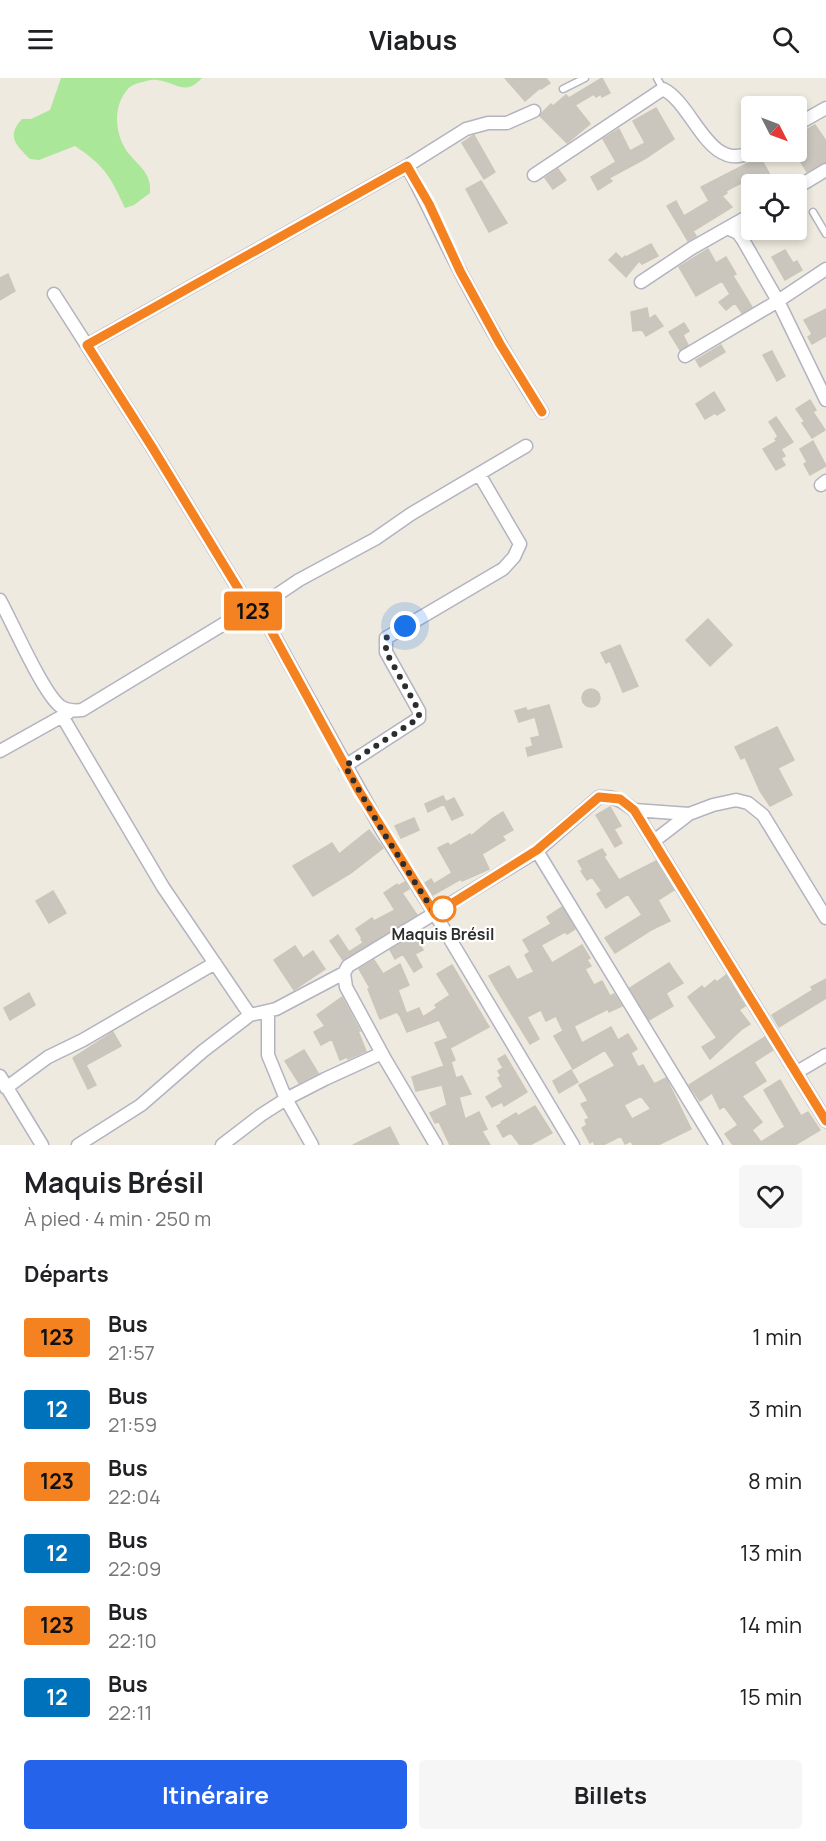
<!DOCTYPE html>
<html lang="fr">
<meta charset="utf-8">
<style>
body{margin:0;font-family:Manrope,sans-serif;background:#f6f6f6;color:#202124;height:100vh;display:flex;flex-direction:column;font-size:22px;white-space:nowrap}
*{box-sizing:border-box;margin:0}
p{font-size:20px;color:#757577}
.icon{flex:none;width:33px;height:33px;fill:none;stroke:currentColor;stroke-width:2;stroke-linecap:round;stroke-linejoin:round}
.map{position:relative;height:1067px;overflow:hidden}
.panel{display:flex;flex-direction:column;background:#fff;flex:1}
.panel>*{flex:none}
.badge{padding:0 12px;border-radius:4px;font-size:21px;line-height:39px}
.needle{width:39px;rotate:132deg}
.buttons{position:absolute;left:741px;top:18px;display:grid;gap:12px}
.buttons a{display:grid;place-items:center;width:66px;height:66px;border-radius:6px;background:#fff;box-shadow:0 3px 9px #0003;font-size:30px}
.you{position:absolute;width:30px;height:30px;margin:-15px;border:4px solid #fff;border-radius:50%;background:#1a73e8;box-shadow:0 0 0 9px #1a73e833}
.map>.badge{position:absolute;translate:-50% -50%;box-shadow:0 0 0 3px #fff}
h2{padding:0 24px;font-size:22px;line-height:54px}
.round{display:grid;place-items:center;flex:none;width:63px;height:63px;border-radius:6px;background:#f6f6f6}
.summary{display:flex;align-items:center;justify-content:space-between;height:102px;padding:0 24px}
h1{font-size:28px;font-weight:700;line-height:45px}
.primary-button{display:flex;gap:12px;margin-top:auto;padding:12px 24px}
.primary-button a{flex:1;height:69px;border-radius:6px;background:#2563eb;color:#fff;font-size:24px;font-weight:700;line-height:69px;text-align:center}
.primary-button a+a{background:#f6f6f6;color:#202124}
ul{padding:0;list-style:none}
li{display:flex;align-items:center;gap:18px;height:72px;padding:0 24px}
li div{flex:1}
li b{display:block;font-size:22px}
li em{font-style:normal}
li .badge{min-width:66px;font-weight:700;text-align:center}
header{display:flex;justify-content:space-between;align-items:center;height:78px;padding:0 24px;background:#fff;font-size:27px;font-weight:700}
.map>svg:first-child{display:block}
.green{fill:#abe799}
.building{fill:#cac6be;stroke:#cac6b8;stroke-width:1.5;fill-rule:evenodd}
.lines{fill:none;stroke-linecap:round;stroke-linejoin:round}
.lane-casing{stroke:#b3b3c1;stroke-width:9}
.street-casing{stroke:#b3b3c1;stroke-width:15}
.lane{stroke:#fff;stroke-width:6}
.street{stroke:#fff;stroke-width:12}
.line-casing{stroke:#fff;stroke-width:14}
.line{stroke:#f58220;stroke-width:9}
.walk{stroke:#2d2d2d;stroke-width:6;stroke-dasharray:0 10.8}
.stop-dot{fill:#fff;stroke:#f58220;stroke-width:3}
.labels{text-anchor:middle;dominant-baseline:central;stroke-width:4.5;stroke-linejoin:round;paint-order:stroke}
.stop-label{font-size:16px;font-weight:bold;fill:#2d2d2d;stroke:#fff}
</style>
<header><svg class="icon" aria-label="menu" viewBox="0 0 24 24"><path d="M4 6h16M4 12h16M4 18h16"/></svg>Viabus<svg class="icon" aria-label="search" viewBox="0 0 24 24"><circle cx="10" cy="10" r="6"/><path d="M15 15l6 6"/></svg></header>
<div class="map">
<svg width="826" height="1067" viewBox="0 0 826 1067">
<rect width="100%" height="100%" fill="#efeadf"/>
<path class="green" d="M61,0h141c-18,19 -25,4 -45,2 -5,-1 -10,1 -14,2 -6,1 -12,3 -16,8 -15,18 -12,46 2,64 11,13 23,20 21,39l-16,12 -9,3c-15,-32 -20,-42 -50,-62l-36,14 -9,-1c-14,-14 -24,-23 -8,-40h9l19,-9z"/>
<path class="building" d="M505,0h41l4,5 -9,6 -1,-1 -15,13z
M602,0l8,15 -8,4 -1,-3 -5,3 -2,-3 -19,11 15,19 -23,19 -27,-27 2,-3 9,-9 2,2 13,-11 3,3z
M656,30l18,31 -28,19 -37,20 3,3 -14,9 -7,-13 25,-15 -13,-23 16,-10 11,22 15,-8 -12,-22z
M815,47l11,16v21l-19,10 -11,-18v-18z
M474,57l21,37 -11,7 -22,-36z
M760,79l15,27h-23v17l-11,-18 -15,8 1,2 -5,3 10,11 -39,24 3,5 -8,5 -21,-35 9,-5 8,15 25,-15 -8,-14z
M558,91l8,11 -13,9 -8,-11z
M481,103l26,42 -18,9 -23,-43z
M651,166l7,12 -16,8 -3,-3 -13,16 -17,-17 7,-7 6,6 3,-3 1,1z
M708,171l8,14 10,-6 10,17 -3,2 19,31 -10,6 -7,-10 -9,7 -7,-8 11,-8 -8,-13 -26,15 -17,-29z
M785,172l8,13 4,-2 5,9 -17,10 -13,-23z
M8,196l7,17 -15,9v-22z
M647,230l2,11 6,-4 8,11 -17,10 -4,-6 -9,1 -2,-19z
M826,231v27l-14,8 -4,-7 4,-3 -8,-14z
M684,245l5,8 -6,4 5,10 -8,5 -11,-18z
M721,267l4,7 -25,15 -4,-7z
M772,273l13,25 -8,5 -14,-26z
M714,314l11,18 -8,5 -2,-2 -10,6 -9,-15z
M810,322l6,10 -3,2 12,18 -13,8 -10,-15 3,-1 -9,-13z
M776,339l17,25 -12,7 4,7 -4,2 4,7 -9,5 -13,-21 14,-8 -2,-2 3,-3 -9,-14z
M813,363l13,25 -16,9 -6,-11 3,-2 -7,-13z
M708,541l24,26 -22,21 -24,-26z
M620,567l18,41 -15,6 -13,-31 -4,2 -5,-10z
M582 620a9 9 0 1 1 18 0a9 9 0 1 1-18 0Z
M549,627l13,42 -34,9 -2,-8 7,-2 -2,-8 9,-2 -5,-19 -16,5 -4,-11 11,-3 1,3z
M777,649l17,33 -16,8 14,27 -22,11 -10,-15 -15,-34 -4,2 -6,-12z
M443,718l3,6 8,-4 9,17 -11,5 -8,-16 -16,8 -3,-8z
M610,729l11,19 -7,3 8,14 -7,4 -19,-32z
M503,734l10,18 -11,6 3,4 -23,14 7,15 -27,12 -1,-2 -28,16 -8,-12 6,-4 3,5 18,-11 -14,-25 10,-5 2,3 20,-12 1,2 22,-18z
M414,740l5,12 -18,8 -6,-12z
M369,752l14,18 -32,25 -38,23 -20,-30 39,-23 7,11z
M602,771l4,6 -2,2 15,23 37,-19 18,29 -16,10 12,21 -19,9 -36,23 -10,-15 37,-23 -14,-21 -22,14 -9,-14 5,-3 -10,-14 -5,3 -6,-9 2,-1 -5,-9z
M405,804l4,7 -7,4 15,22 -74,45 -13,-19 8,-6 11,17 14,-9 -2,-4 1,-1 -6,-9 16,-11 2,3 21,-11 -11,-17 13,-9 1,2z
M53,813l13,22 -17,10 -13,-22z
M562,829l13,22 -8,5 -2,-2 -24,13 11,18 30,-18 8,13 -3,2 4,6 -6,3 9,16 8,-4 8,15 4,-2 8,12 -13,6 -1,-3 -34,17 8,17 29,-16 7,13 10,-6 9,15 -6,4 7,14 5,-2 11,19 12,-6 25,51 -33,16h-25l-2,-4 -6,3 -4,-8 -18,9h-8l-2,-4 -3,2 -8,-15 5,-3 -2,-5 4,-2 -8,-14 7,-3 -9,-16 36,-19 -10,-16 -32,19 -19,-33 9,-5 -7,-15 -10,5 -5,-11 -14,7 12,22 -9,5 -36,-59 -5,-9 20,-10 8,14 17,-8 -9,-17 5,-3 -7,-12 28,-16 -4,-7zM641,1018l10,13 -19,10 -8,-14z
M414,857l9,15 -8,4 7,13 -8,5 -11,-18 -8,5 -5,-9z
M295,868l8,12 10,-7 12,18 -31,21 -20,-30z
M374,882l9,14 17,-10 9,21 -11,5 8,22 -7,3 -2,-3 -17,7 -12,-30 2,-1 -11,-19z
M669,885l14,20 -17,10 7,13 -24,14 -19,-32z
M452,887l37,62 -39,21 5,12 -4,2 5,16 6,-2 9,18 -12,3 6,22 14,-7 8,17 -5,2 8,14h-40l-11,-23 -4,1 -5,-10 17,-8 -5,-20 -26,6 -4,-14 32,-11 -9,-23 13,-5 -9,-18 -32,12 -7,-16 19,-8 4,9 14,-9 -2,-3 15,-10 -13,-21z
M726,897l19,31 -6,4 11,14 -8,5 -32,30 -8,-12 15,-9 -29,-41 14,-11 2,3 11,-9 2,2z
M826,901v19l-47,29 -7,-12 41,-25 -2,-3z
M29,915l6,12 -25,15 -6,-12z
M342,919l18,34h-2l8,20 -18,8 -1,-2 -7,3 -8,-21 -11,6 -7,-13 11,-6 -8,-11z
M113,954l8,14 -35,19 10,20 -8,4 -15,-31z
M765,959l8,13 -19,12 12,19 -24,15 20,26 -10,8 9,12 24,-15 -21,-37 16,-10 21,36 7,-4 12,18 -25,15h-62l-8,-11 13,-9 -14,-19 -4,3 -8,-16 -12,8 -11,-16z
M304,972l14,23 -19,10 -14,-22z
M505,977l22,37 -23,14 -2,-4 -10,5 -6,-10 17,-10 -5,-9 3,-2 -3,-5 5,-3 -5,-9z
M571,992l7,12 -19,11 -6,-12z
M535,1028l17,27 -22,12h-10l-9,-12 -8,4 -6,-11 5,-3 -1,-1 15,-9 2,3z
M390,1049l9,18h-46z"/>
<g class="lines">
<g class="lane-casing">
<path id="lane" d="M657,0l6,11
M563,11l22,-11
M813,134l13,22"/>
</g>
<g class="street-casing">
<path id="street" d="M796,47l30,-17
M407,88l59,-37 22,-6h19l27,-12
M534,97l129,-86c31,15 45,85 89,63
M796,110l30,-18
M727,150l11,5 5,7 35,61 48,99
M641,204l51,-34 60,-34
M54,216l98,153 98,161 18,17 115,207 52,82 138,231
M87,267l320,-179c20,36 35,71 54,107 25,48 52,94 81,139
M685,278l93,-55 48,-32
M821,407l5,-4
M0,522c12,22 43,93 60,106 7,5 14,5 22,4l168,-102
M253,533l46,-31 76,-41 36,-25 115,-68
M62,638l101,171 87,128
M0,673l68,-38
M345,688l74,-48v-7l-33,-59v-14l117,-69 11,-12 6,-13 -41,-70
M634,732l55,4
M654,763l35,-27 24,-9 23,-5 12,3 15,12 63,103
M537,773l179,294
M797,994l29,-17
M0,998l42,69
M6,1010l42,-31 35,-17 132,-77
M78,1067l63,-40 62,-54 47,-36 26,-6 68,-36
M222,1067l39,-30 25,-16 -18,-44v-44
M312,1067l-26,-46 39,-20 57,-26
M436,1067l-51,-86 -39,-72 -2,-14 4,-7 189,-115 62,-54c16,-1 23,4 35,13l192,311"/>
</g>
<use href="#lane" class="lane"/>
<use href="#street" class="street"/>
</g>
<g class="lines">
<g class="line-casing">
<path id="line" d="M542,334l-42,-68 -40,-73 -31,-67 -22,-38 -320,179 65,102 98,161 18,17 91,166 76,123 102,-64 62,-53 21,2 14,11 192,311"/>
</g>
<use href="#line" class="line"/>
<path class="walk" d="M405,548l-19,12v14l33,59v7l-74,48 38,66 52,82 8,-5"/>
</g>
<circle class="stop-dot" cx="443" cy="831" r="12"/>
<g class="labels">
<g class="stop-label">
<text x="443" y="856">Maquis Brésil</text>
</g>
</g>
</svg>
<div class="buttons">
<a><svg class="needle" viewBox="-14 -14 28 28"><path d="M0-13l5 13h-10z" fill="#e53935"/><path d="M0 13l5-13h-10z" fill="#757577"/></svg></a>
<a><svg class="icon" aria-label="locate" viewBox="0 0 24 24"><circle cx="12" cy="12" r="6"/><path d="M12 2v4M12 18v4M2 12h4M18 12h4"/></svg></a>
</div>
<div class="you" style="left:405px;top:548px"></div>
<b class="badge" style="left:253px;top:533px;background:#f58220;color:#111">123</b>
</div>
<section class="panel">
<div class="summary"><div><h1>Maquis Brésil</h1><p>À pied · 4 min · 250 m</p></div><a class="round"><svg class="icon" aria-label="heart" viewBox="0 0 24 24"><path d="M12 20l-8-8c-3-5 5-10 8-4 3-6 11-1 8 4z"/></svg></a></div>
<h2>Départs</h2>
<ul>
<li><span class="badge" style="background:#f58220;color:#111">123</span><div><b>Bus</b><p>21:57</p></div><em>1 min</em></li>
<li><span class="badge" style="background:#0072bc;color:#fff">12</span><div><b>Bus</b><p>21:59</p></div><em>3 min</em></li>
<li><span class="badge" style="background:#f58220;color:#111">123</span><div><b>Bus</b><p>22:04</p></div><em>8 min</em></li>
<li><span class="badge" style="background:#0072bc;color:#fff">12</span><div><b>Bus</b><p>22:09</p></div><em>13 min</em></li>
<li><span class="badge" style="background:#f58220;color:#111">123</span><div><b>Bus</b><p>22:10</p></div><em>14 min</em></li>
<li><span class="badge" style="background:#0072bc;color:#fff">12</span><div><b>Bus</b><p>22:11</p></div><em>15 min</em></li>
</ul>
<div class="primary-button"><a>Itinéraire</a><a>Billets</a></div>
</section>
